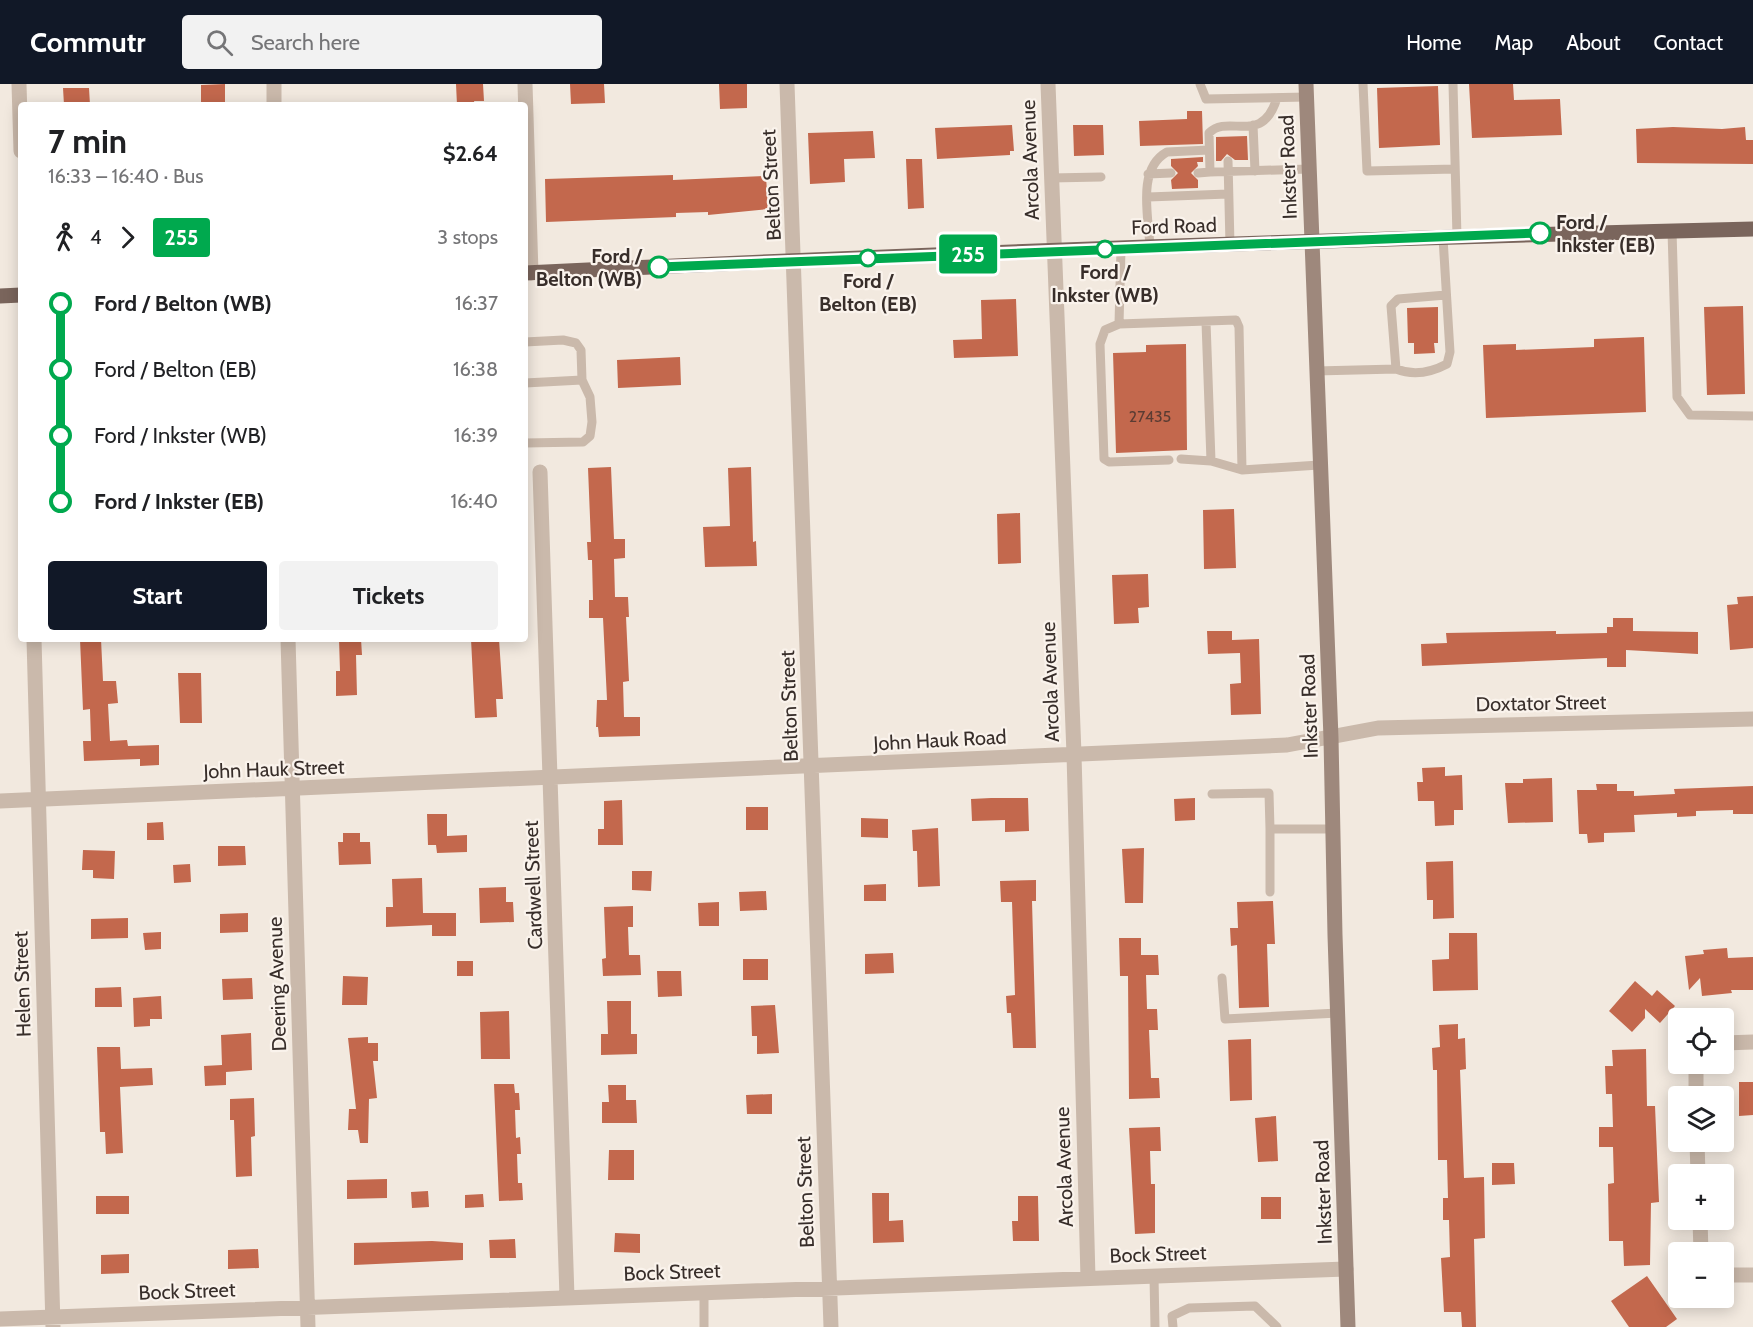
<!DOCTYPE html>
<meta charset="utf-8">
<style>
body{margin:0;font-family:Cabin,sans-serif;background:#f2f2f2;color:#202124;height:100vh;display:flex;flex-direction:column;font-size:22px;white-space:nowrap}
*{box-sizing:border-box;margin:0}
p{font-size:20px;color:#757577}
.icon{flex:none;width:33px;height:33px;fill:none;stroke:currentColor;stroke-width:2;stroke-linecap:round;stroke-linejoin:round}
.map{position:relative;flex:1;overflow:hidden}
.drawer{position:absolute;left:18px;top:18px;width:510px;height:540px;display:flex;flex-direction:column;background:#fff;border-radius:6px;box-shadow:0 3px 15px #0003}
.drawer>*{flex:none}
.badge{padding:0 12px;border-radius:4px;font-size:21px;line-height:39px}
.buttons{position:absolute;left:1668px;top:924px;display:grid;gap:12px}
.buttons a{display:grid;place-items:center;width:66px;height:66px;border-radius:6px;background:#fff;box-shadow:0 3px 15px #0003;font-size:30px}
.map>.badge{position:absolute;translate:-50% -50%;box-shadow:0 0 0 3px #fff}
.legs{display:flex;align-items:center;gap:9px;height:66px;padding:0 30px;font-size:20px}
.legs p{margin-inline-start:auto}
.summary{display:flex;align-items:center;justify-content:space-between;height:102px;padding:0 30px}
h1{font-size:33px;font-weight:800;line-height:45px}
.primary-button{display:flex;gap:12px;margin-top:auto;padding:12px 30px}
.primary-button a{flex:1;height:69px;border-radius:6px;background:#111827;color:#fff;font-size:24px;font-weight:800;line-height:69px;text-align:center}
.primary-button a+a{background:#f2f2f2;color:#202124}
ul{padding:0 30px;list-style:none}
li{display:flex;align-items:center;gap:21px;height:66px;font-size:22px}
li i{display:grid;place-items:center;width:9px;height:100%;margin:0 8px;background:currentColor}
li i::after{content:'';width:15px;height:15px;margin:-8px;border:4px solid;border-radius:50%;background:#fff}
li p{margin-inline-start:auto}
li:first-child i{background:linear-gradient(#0000 50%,currentColor 0)}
li:last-child i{background:linear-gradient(currentColor 50%,#0000 0)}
header{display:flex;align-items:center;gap:36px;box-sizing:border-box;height:84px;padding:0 30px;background:#111827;color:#fff}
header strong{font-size:28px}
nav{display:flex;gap:33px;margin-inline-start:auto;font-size:21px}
.search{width:420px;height:54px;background:#f2f2f2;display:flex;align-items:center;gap:15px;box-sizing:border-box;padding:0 21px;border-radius:6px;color:#757577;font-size:22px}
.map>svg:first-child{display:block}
.building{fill:#c3684d}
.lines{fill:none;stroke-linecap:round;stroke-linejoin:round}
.service{stroke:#cab9ab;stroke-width:9}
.minor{stroke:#cab9ab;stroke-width:15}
.secondary{stroke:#9e887c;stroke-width:15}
.primary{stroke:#7a655c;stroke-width:15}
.line-1-casing{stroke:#fff;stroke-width:14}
.line-1{stroke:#00a94e;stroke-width:9}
.stop-1-dot{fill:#fff;stroke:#00a94e;stroke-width:3}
.labels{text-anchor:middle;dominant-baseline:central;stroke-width:4.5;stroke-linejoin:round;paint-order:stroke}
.number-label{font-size:16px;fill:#5b3c33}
.street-label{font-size:20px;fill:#382e2a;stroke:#faf3ec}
.stop-label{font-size:20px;font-weight:bold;fill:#382e2a;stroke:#faf3ec}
</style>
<header>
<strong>Commutr</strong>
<div class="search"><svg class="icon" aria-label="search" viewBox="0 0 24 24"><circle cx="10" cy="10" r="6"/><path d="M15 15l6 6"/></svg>Search here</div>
<nav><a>Home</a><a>Map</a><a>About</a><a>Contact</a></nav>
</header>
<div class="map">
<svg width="1753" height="1243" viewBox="0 0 1753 1243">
<rect width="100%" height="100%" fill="#f2e9df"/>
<path class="building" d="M225,0v21h-24v-20z
M456,0h27l1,17h-10l1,4h-18z
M570,0h34l1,19 -34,1z
M719,0h28v24l-27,1z
M1469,0h44l1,16 46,-1 2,36 -90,3z
M1438,2l2,59 -61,3 -2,-60z
M63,4h26l1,17h-26z
M1187,27h15l1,33 -63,2 -1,-25 48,-2z
M1012,41l2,26h-4v4l-73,4 -2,-31z
M1073,41h30l1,30 -30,1z
M1673,43l49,2 23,-2 1,13h7v24l-116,-1 -1,-34z
M873,47l2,27 -31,1 1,23 -35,2 -2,-51z
M1247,52l1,24h-13l-8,-6 -6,7h-5v-24z
M1203,73v5h-6l1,4 -7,7 7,7v8l-26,1 -1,-9 7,-7 -7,-7v-7z
M906,75h16l2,49 -16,1z
M673,91v5l93,-4 2,33 -60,6v-3l-32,1v4l-130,5 -1,-43z
M1016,215l2,57 -64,2 -1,-18 29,-1 -1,-39z
M1743,222l2,88 -38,1 -3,-88z
M1438,223v36h-4l1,10 -21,1v-11h-6l-1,-35z
M1644,253l2,75 -160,6 -3,-73 33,-1v6l78,-3v-8z
M1186,260l1,106 -71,3 -3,-100 33,-1v-7z
M680,273l1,28 -63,3 -1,-28z
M611,383l3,72h11v19l-11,1 1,38h13l1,20h-3l3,64 -6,1 1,35h16v19l-41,1 -1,-10h-2l1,-27h10l-4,-82h-14v-18h4l-1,-40h-4l-1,-18h4l-3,-74z
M751,383l2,75 3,-1 1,25 -52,1 -2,-40 27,-1 -2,-58z
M1234,425l2,59 -32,1 -1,-59z
M1020,429l1,50 -23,1 -1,-50z
M1148,490l1,33 -11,1 1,15 -25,1 -2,-49z
M1753,512v52l-23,2 -3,-45 11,-1 -1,-7z
M1613,534h20v13l65,1v22l-72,-4v17h-19v-9l-185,8 -1,-22 26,-1 -1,-10 110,-2v3l51,-1v-6h6z
M1207,547h25v9l27,-1 2,75 -30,1 -1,-31 11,-1 -1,-30 -32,1z
M80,555h21l2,42h13l2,22 -10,1 2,37 17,-1 1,6 31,-1v20l-19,1v-7l-56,2 -1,-20h8l-1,-32 -7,1z
M339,555h22l1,16h-6l1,40 -21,1v-25h4z
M471,555h28l4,60h-7l1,18 -22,1z
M178,589h23l1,50h-22z
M1445,683v9l17,-1 1,35h-9v15l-19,1 -1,-25h-16l-1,-19h6l-1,-14z
M1552,694l1,44 -45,1 -3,-40h18v-4z
M1596,700h21v7h17v5l41,-2 -1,-5 79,-3v28h-20v-4l-37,1v5l-19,1v-4l-43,2 1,17 -31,1v9l-16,1 -1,-9h-8l-2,-44h20z
M991,714h37l1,33 -24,1v-12l-33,1 -1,-22z
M1195,714v22l-20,1 -1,-22z
M622,716l1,45h-25v-16h6v-28z
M746,723h22v23h-22z
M427,730h20v22l20,-1v17l-30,1 -1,-8h-8z
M861,734l27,1v19l-27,-1z
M163,738l1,18h-17v-17z
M938,744l2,58 -22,1 -1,-36h-4l-1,-21z
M343,749h17v9h10l1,22 -32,1 -1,-23h5z
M218,762h27l1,19 -28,1z
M1144,764l-1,55h-18l-3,-54z
M83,766l32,1 -1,28 -21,-1v-8h-11z
M1453,777l1,57 -21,1v-19h-6l-1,-38z
M190,780l1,18 -17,1 -1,-18z
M632,787h20l-1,20 -19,-1z
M422,794l1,35h33v23h-24v-11l-46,2v-20h7l-1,-28z
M1036,796v21h-4l4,147h-23l-2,-35h-4l-1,-17 9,-1 -3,-93h-11l-1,-21z
M886,800v17h-22v-16z
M506,803v15h7l1,20 -34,1 -1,-35z
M766,807l1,19 -27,1 -1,-19z
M1273,817l2,43h-8l2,63 -30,1 -2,-63 -6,1 -1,-18h8l-1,-26z
M719,818v24h-20l-1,-23z
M633,822v21h-5l1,28h11l1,20 -38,1 -1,-17 4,-1 -2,-51z
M248,829v19l-28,1v-19z
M128,834v20l-37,1v-20z
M161,848v17l-16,1 -2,-17z
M1449,849h28l1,57 -45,1 -1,-31 17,-1z
M1119,854h22v17h17l1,20h-13l1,34h10l1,21h-9l2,48h8l1,20 -31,1 -1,-123h-8z
M1727,864l1,10 25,-1v33h-22l1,3 -30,3 -2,-18 -11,12 -4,-34 19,-2 -1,-4z
M893,869l1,20 -29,1v-20z
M743,875h25v21h-25z
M457,877h16v15h-16z
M657,887h24l1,25 -24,1z
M343,892l25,1 -1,28h-25z
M252,894l1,21 -30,1 -1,-21z
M1635,897l17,15 5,-6 18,16 -15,17 -15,-14v9l-13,14 -23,-21z
M121,903l1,20h-27v-19z
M161,912l1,23h-12v7l-16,1 -1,-29z
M607,917h24v33h6v20l-36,1v-21h7z
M775,921l4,48 -22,1v-18h-5l-1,-30z
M509,927l1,48h-29l-1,-47z
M1458,940v15l7,-1 1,31 -6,1 4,108 20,-1 1,61 -11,1 2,88h-14l-1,-15h-17l-3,-54 9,-1 -1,-37h-6v-22h5l-1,-38h-9l-1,-90h-4l-1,-22 8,-1 -1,-22z
M251,949l1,37 -26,2v13l-21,1 -1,-20 18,-1 -1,-30z
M368,953v6h10v18h-5l4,37 -8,1 -1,44h-8l-2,-13h-10l1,-21h7l-8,-71z
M1251,955l1,61 -22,1 -2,-61z
M97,963h23l1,22 31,-1 1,17 -33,2 3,66 -17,1 -1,-22h-5z
M1646,965l1,57h8l4,96 -8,1 -1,62 -26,1 -1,-25h-14l-1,-57 6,-1 -1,-36h-14v-20h14l-1,-33h-6l-1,-28h8l-1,-16z
M1739,998h14v33l-14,1z
M494,1000h20l1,9h4l1,17h-5l1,28 4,-1 1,17h-4l1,29h4l1,17 -24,1z
M608,1001h18v15h10l1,23h-35v-21h7z
M772,1010v20h-25l-1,-19z
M254,1014l1,38 -4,1 1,39 -16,1 -2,-57h-4v-21z
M1276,1032l2,45 -20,1 -3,-44z
M1160,1043l1,24h-11l1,33h4v49l-20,1 -6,-106z
M609,1066h25v30h-26z
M1492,1079h22l1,21 -23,1z
M387,1095v19l-40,1v-19z
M428,1107l1,16 -17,1 -1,-16z
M872,1109h17v28l14,-1 1,22 -31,1z
M483,1110l1,13 -19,1v-13z
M96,1112h33v18h-33z
M1018,1112h20l1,45h-26l-1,-20h6z
M1261,1113h20v22h-20z
M615,1149l25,1v19l-26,-1z
M515,1155l1,19h-26l-1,-18z
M432,1157l31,2v17l-109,5v-22z
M258,1165l1,19 -31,1v-19z
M129,1170v19l-28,1v-19z
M1647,1192l30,43 -11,8h-37l-18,-26z"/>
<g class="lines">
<path class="service" d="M1200,0l6,15 101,-2
M1363,0l4,87 88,-2
M1453,0l4,153
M1277,14c-15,49 -48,15 -68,35l1,39 99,-3
M1253,41l2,46
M1228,77l2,84
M1198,89l12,-1
M1148,90l23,-1
M1051,94l50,-1
M1148,113l80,-3
M1672,147l5,166 13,18 63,1
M1150,164c-1,-30 -14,-79 17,-96l42,-2
M1206,238l5,139
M1119,240l2,-75
M525,258l38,-2 13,3 5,7 1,30 8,17 2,25 -2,14 -7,6 -58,1
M1396,285l-5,-63 7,-7 48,-4
M1316,287l80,-2c18,7 34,4 51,-5l3,-12 -7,-114
M525,299l57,-3
M1181,375l30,2 31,9 77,-5
M1169,376l-60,2 -5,-3 -4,-115 5,-14 14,-6 117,-4 3,7 3,143
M1212,710l57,-1 1,36
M1270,808v-63h63
M1222,894l3,41 113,-6
M1154,1192l1,51
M704,1243v-35
M1173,1243l-1,-11 17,-8 66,-2 22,21"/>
<path class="minor" d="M19,0l2,67
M274,0v21
M525,0l6,189
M787,0l44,1243
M1048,0l26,670 14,524
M540,388l27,825
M34,555l19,688
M288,555l20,688
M0,717l1287,-56 91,-17 375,-9
M1724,959l29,-1
M1696,1012v-32
M1697,1058l1,32
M1700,1136l1,32
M1724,1191h29
M0,1235l1346,-50"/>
<path class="secondary" d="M1306,0l25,654 4,197 13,392"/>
<path class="primary" d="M525,189c409,-20 819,-34 1228,-44
M0,212l21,-1"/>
</g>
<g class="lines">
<g class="line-1-casing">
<path id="line-1" d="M659,183l881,-34"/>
</g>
<use href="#line-1" class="line-1"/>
</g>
<g class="stop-1-dot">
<circle cx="1540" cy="149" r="10"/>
<circle cx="1105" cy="165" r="8"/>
<circle cx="868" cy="174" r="8"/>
<circle cx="659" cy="183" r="10"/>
</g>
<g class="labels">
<g class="number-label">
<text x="1150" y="332">27435</text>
</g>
<g class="street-label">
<text transform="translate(1030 76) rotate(-92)">Arcola Avenue</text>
<text transform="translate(1288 83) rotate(-92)">Inkster Road</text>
<text transform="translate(771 101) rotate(-93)">Belton Street</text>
<text transform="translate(1174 142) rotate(-2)">Ford Road</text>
<text transform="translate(1050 598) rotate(-92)">Arcola Avenue</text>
<text transform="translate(1541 619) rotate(-1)">Doxtator Street</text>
<text transform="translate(789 622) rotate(-92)">Belton Street</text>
<text transform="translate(1309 622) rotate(-92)">Inkster Road</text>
<text transform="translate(940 656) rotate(-3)">John Hauk Road</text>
<text transform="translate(274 685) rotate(-2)">John Hauk Street</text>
<text transform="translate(533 801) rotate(-92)">Cardwell Street</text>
<text transform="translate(22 900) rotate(-92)">Helen Street</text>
<text transform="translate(277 900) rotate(-92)">Deering Avenue</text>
<text transform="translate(1064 1083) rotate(-92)">Arcola Avenue</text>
<text transform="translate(805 1108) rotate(-92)">Belton Street</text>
<text transform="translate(1323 1108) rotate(-92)">Inkster Road</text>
<text transform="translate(1158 1170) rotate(-2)">Bock Street</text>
<text transform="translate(672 1188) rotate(-2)">Bock Street</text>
<text transform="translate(187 1207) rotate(-2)">Bock Street</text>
</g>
<g class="stop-label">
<text x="1556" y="138" text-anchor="start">Ford /<tspan x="1556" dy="23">Inkster (EB)</tspan></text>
<text x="642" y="172" text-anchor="end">Ford /<tspan x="642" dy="23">Belton (WB)</tspan></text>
<text x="1105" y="188">Ford /<tspan x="1105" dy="23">Inkster (WB)</tspan></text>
<text x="868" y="197">Ford /<tspan x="868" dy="23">Belton (EB)</tspan></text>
</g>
</g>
</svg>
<div class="buttons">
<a><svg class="icon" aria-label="locate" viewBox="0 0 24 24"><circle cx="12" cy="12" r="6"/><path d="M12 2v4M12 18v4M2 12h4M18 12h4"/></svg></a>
<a><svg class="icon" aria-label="layers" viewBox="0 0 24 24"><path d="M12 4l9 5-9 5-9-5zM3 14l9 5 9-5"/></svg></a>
<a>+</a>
<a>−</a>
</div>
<b class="badge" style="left:968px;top:170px;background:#00a94e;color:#fff">255</b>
<section class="drawer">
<div class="summary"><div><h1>7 min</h1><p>16:33 – 16:40 · Bus</p></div><b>$2.64</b></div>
<div class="legs"><svg class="icon" aria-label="walk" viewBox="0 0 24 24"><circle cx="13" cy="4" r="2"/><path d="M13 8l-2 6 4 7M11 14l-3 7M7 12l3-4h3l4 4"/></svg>4<svg class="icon" aria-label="forward" viewBox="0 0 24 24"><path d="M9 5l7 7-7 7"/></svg><b class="badge" style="background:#00a94e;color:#fff">255</b><p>3 stops</p></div>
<ul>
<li><i style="color:#00a94e"></i><b>Ford / Belton (WB)</b><p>16:37</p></li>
<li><i style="color:#00a94e"></i><span>Ford / Belton (EB)</span><p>16:38</p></li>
<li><i style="color:#00a94e"></i><span>Ford / Inkster (WB)</span><p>16:39</p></li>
<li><i style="color:#00a94e"></i><b>Ford / Inkster (EB)</b><p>16:40</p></li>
</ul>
<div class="primary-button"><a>Start</a><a>Tickets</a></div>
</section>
</div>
